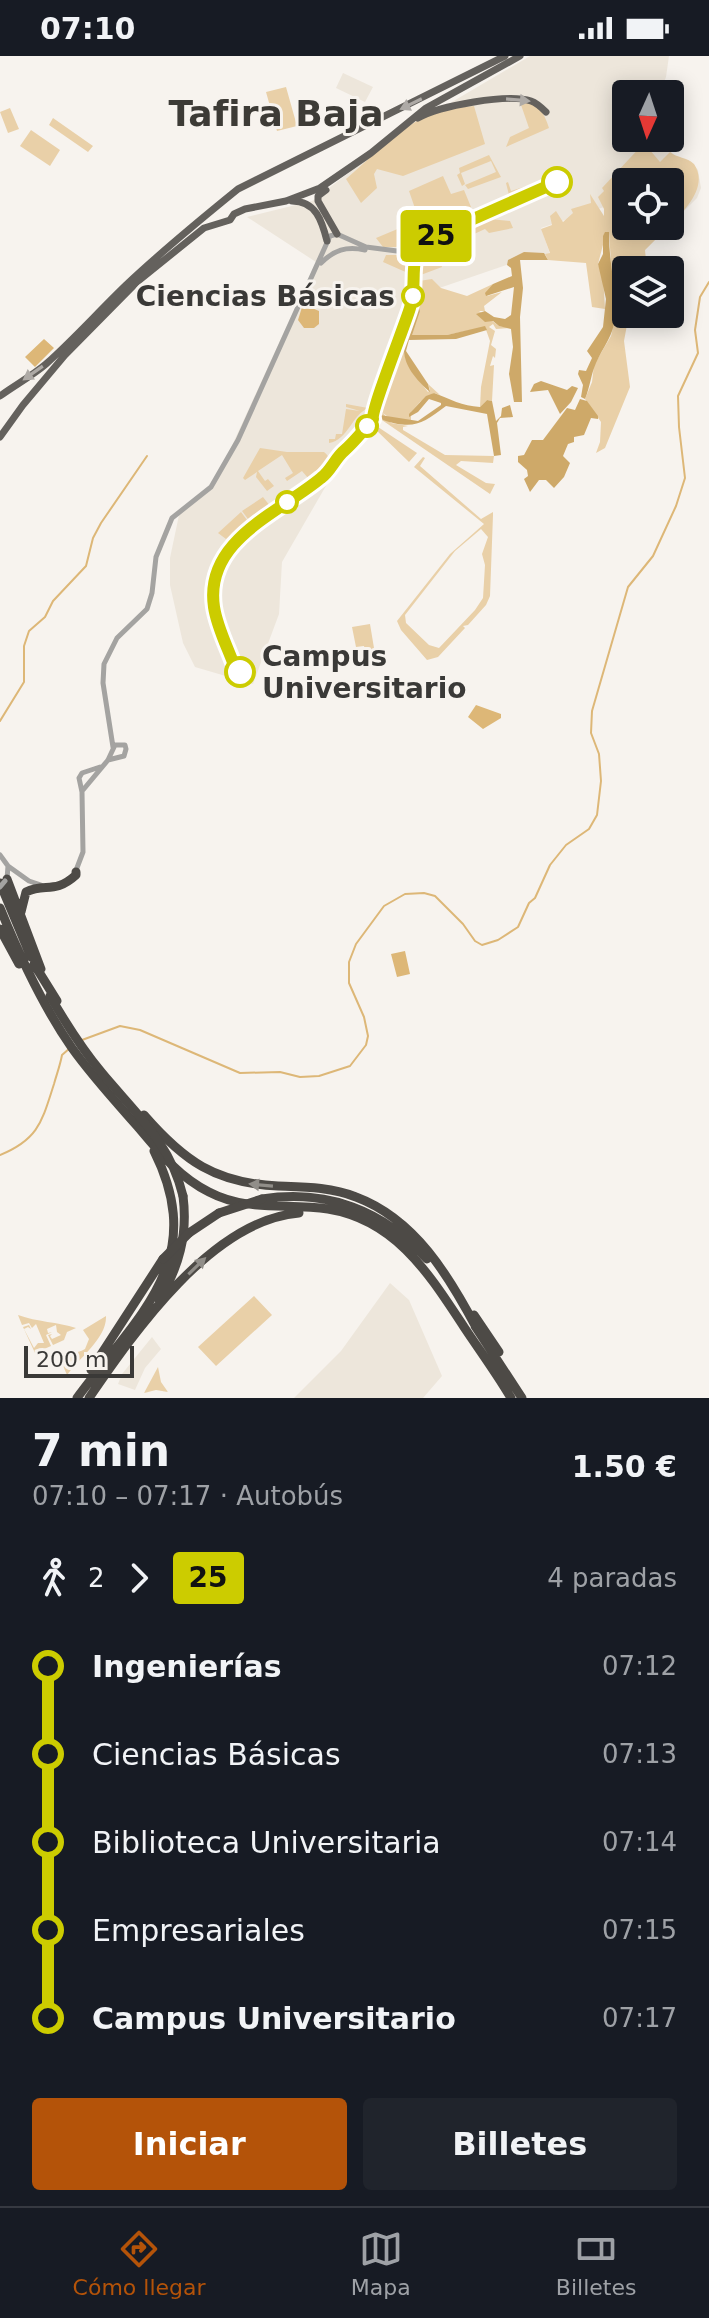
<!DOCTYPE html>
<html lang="es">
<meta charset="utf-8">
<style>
body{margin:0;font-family:"DejaVu Sans",sans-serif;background:#20242c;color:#f1f3f6;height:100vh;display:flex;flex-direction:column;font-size:30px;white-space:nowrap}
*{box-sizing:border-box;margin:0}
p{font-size:26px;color:#9ea1a6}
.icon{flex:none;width:44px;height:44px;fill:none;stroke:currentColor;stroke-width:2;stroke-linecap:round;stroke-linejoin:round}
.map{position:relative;height:1342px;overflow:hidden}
.drawer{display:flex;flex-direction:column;background:#171b24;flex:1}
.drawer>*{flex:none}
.badge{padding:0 16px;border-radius:6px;font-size:28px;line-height:52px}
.needle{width:52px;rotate:183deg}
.fabs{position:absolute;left:612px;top:24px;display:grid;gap:16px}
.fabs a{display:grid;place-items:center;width:72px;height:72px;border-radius:8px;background:#171b24;box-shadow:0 4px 20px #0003;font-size:40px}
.scale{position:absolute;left:24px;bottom:20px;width:110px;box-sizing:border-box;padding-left:8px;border:4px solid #3a3937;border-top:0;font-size:22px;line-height:28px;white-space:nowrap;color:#3a3937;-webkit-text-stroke:6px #f7f3ee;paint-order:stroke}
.map>.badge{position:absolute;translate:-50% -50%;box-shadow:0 0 0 4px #fff}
.legs{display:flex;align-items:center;gap:12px;height:88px;padding:0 32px;font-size:26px}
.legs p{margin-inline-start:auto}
.overview{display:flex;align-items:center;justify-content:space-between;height:136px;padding:0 32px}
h1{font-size:44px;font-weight:800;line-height:60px}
.action{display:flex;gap:16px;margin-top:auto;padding:16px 32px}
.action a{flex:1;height:92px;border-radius:8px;background:#b45309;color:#fff;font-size:32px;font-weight:800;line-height:92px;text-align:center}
.action a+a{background:#20242c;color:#f1f3f6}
ul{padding:0 32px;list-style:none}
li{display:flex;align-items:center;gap:28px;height:88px;font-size:30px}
li i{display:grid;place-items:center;width:12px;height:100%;margin:0 10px;background:currentColor}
li i::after{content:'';width:20px;height:20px;margin:-10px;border:6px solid;border-radius:50%;background:#171b24}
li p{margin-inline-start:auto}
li:first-child i{background:linear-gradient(#0000 50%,currentColor 0)}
li:last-child i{background:linear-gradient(currentColor 50%,#0000 0)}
.status{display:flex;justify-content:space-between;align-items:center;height:56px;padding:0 40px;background:#171b24;direction:ltr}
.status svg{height:22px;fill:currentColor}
.tabs{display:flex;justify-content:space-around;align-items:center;height:112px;border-top:2px solid #363941;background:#171b24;font-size:22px;color:#9ea1a6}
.tabs a{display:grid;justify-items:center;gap:4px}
.tabs .current{color:#b45309}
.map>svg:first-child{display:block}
.built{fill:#ede6db}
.green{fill:#e9d0a8;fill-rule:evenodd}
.forest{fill:#cea969}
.water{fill:#ddb777}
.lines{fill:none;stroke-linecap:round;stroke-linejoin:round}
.stream{stroke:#ddb777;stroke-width:2}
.minor{stroke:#a4a3a1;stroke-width:5}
.major{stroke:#64615d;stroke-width:7}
.highway{stroke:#4d4a46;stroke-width:9}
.minor-bridge{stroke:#a4a3a1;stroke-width:5}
.highway-bridge{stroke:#4d4a46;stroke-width:9}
.oneway{fill:#aeaaa6}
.oneway2{fill:#918e89}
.line-1-casing{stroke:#fff;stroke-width:18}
.line-1{stroke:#cc0;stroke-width:12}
.stop-1-dot{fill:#fff;stroke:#cc0;stroke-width:4}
.labels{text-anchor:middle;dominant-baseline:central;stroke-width:6;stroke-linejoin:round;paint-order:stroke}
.stop-label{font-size:28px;font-weight:bold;fill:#3a3937;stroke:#f7f3ee;text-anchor:end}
.district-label{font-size:36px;font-weight:bold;fill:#3d3b36;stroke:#f7f3ee}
</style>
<div class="status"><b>07:10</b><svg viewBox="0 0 49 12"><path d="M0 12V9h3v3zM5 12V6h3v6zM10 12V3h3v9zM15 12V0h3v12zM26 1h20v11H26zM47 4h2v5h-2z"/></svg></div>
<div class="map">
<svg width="709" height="1342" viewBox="0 0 709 1342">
<rect width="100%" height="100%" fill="#f7f3ee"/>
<path class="built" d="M530,0h139l-3,21 -7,17h-33v44h44v-19l7,7 3,17 -9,9 4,4 15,5 8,9 3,18 -4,10 -27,27v-43h-44v44h43l-24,24 -38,-44 -66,22 9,26 -20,3 -111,38 -47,131 -45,58 -45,78 -3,52 -26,70 -58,-17 -12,-24 -13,-58v-27l9,-43 34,-28 103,-225 -69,-45 65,-16 94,-72z
M343,17l30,14 -8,15 -29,-14z
M390,1227l19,17 33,76 -19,22h-129l47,-47z
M152,1281l9,12 -16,19 -10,22 -17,-6 4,-10z"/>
<path class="green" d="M286,31l11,39 -20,5 -11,-39z
M520,46c18,0 24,10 29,26l-43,19 4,-10 19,-9z
M474,50l11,38 -82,32 -26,-7 -3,5 3,14 -16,15 -15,-24c25,-22 50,-47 79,-63 15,-8 33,-8 49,-10z
M10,52l9,21 -11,4 -8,-21z
M53,62l40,28 -5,6 -39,-27z
M31,74l29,20 -10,16 -30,-20z
M644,87l16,19 10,-10c7,6 17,5 24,12 15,22 -9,46 -24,61v-43h-44v44h43l-24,24 2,20h-21v44h3l-5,27 6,46 -25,61 -9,5 4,-11 1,-20 -16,-23 7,-17 2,-17 17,-29 4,-17 -6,-86 -5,8 -6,23 5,12 2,33 -13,-2 -6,-44 -38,-3 -3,-6 5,-1 -9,-24 11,-4 -2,-9 6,-5 7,11 10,-9 -2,-4 20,-6 -1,-9 14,22v-7l-6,-12 6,-6 -2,-3z
M489,99l12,22 -33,12 -3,-4 31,-13 -5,-11 -30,12 4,11 -3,2 -5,-11 3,-2 -1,-5z
M443,120l8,18 13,-4 7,17 -54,24 2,9 -23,7h-13l-7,-9 43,-18 -10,-29z
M552,122l-5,6 -37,15 -4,-16 2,-1 3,9z
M489,163l21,2 3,7 -24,5 -4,-4 -48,22 5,16 -24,9 -1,-20 3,-6z
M386,199h15l8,4 3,7 -2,8 -27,-12z
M432,223l9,9 26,8 26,-12 -6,12 15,-4 -18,14 1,5h-6l20,15 12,2 -15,1 -3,-5 -4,3 6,4 -4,14 5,4 -1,9 -2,-2 -3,10 4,-1 -2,36 -5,-1 -7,7 1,-20 9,-46 -5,-14 -38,8h-36c10,-24 2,-36 8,-54z
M409,268c-11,36 -2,40 19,68l2,-2 -2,-6 12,11 -6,-2 -14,9 -9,10v9l-23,-4 -5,-4 8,10 17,3 -5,1v3l42,25 49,1 -1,7 -32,-2 -5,4 30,18 9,1 -5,10 -114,-78v-4z
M346,348l22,4c-16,7 -20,32 -39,35v-4h6l1,-5h6l4,-25 14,2 -14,-4z
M375,369l42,28 -8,9 -36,-35z
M260,392l27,4h37c6,4 6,10 3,17l-3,-2 -16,11 -6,-7 -15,10 -2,-3 8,-5 -11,-18 -24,16 7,10 3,-2 6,7 -7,5 -11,-14 1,-5 -12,8 -2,-2z
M423,401l2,1 -5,8 61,53 12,-7v3l-3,81 -4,9 -18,20 -5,1 2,2 -27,29 -11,3 -26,-30 -4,-9 53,-67 34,-30 -70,-57zM481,473l7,8 -6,17 3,11 -2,33 -8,12 -36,38 -10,-3 -23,-22 -1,-8 50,-64z
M263,441l7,9 -22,13 -6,-8z
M241,456l6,8 -21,19 -8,-6z
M370,568l7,42 -9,2 -4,-22 -8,1 -4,-20z
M254,1240l18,19 -56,51 -18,-19z
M18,1259c19,7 40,7 58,13l-9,4 -3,8 -11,5 -5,-10 4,-1 -2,2 2,3 9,-4 -4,-3 -1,-7 -9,4 1,4 4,-1 -6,3 5,11 -16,7 -12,-26 6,-2 2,4 -3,-2 -4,2 10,19 4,-5h6l-8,-19 -4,4 -3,-5 -7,2z
M106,1260c1,22 -27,42 -39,59l-9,-21c10,-4 18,1 27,-5l4,-10 -6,-9z
M158,1311l3,15 7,10 -12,-2 -12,3z"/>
<path class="forest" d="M605,176h4v4c0,27 8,55 6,81 -1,18 -12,30 -19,46 -5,11 -6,24 -11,36l-4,-2 2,-12 -5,-11 1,-4 7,1 6,-13 -5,-7 16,-24 3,-28 -8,-35 5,-10v-18z
M524,196l20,1 4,7h-28l3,28 -3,29 2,85h-8l-5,-28 4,-27 -2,-18 -12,-3 -6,-5 -8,1 -9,-8 9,-3 9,6 11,2 6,-4 3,-28 -28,9 -1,-3 8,-9 19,-8 -1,-8 -4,-3 1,-5z
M417,248l3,7 -8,24h35l38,-9 2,4 -31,9 -47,1 -3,11 22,33 2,8c-35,-31 -30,-48 -13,-88z
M541,325l26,9 5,-4 6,2 -7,14 -11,12 -12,-24 -18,2 4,-8z
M434,337c16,6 28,13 46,14l7,-7 5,1 4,20 5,-5 1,-8 8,-3 3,12 -13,1 -3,5 4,32 -7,1 -7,-42 -41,-8c-24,18 -32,24 -63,14l-3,-5 38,6 23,-16v-2l-12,-4 -11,13 -9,5v-3l17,-18z
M580,343l7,2 11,15v3l-7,-1 -7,17 -10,2v5l-6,2 -5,12 7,7 -6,14 -10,11 -8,-8h-7l-9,12 -6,-13 4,-3 -1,-6 -9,-8v-6l6,-1 8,-15h11l24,-32 8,2z"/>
<path class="water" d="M303,248l16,7v13l-5,4h-10l-6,-8z
M44,283l10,9 -19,19 -10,-10z
M476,649l25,9v4l-18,11 -15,-12z
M405,895l5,23 -13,3 -6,-23z"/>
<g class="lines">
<path class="stream" d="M0,665l24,-39v-36l5,-15 16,-14 8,-16 33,-35 7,-28 8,-15 46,-67
M82,984l38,-14 20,4 100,43 40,-1 20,5 19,-1 31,-10 16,-21 2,-9 -4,-19 -15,-34v-21l7,-18 28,-38 21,-12 19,-1 11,3 28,28 12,17 7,4 16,-5 20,-13 11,-24 6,-5 15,-33 16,-20 23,-16 8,-14 4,-34 -2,-27 -8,-21 1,-22 36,-124 25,-31 23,-50 9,-28 -6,-51 -1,-31 20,-43 -3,-23 5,-33 9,-15
M0,1099c39,-16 42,-34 54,-71 3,-11 6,-18 8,-29l8,-7"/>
<path class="minor" d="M321,207c13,-13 25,-17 44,-13
M113,691l-10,-64 1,-19 13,-26 30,-29 5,-16 4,-36 16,-39 39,-31 27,-47 92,-204 7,-2 29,13 31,4 147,-62
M83,734l25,-30 7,-15h10l1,4 -2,7 -16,4
M0,799l8,11 -1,13
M8,810l21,15 12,4
M75,817l8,-21 -1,-60 -3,-14 3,-5 18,-6"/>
<path class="major" d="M418,62c21,-12 90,-25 113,-17 6,2 11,7 15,11
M326,134l-8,6v5l19,33
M292,145c24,0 30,20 35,40
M0,340c15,-11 32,-20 46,-32 28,-25 53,-53 80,-79 36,-34 75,-66 112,-96l267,-133
M0,381l23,-32 42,-50 72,-73 67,-54 26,-8 4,-6 11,-5 41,-8 34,-13 51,-35 55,-45 94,-52"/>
<path class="highway" d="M7,823l34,90
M0,827l31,74
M0,852c20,49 42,97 72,140 20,28 43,53 66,79 21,25 41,50 71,65 38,20 78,11 119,17 68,11 101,65 136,118 16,24 33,47 47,71
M21,856l5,-20c19,-10 28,3 50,-17v-3
M0,873l19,35
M34,908l23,37
M144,1059c40,46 71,68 134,71 26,1 53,1 78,11 59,22 93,79 121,132
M262,1143c65,-10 121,11 165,60
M189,1177l30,-20
M159,1244c20,-33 29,-65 24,-104
M474,1259l25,37
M475,1270l47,72
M91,1314l72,-111
M77,1342c61,-83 132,-137 77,-247
M89,1342c46,-67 123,-178 210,-185"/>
<path class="minor-bridge" d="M0,831l5,-6"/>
<path class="highway-bridge" d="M50,940c15,26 32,53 52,77 34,41 68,69 81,123
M219,1157l43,-14
M163,1203l26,-26"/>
</g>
<defs><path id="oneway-solid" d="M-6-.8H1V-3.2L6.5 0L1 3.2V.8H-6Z" transform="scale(2)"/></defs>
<g class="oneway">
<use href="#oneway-solid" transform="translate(518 44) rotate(5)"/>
<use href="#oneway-solid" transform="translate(411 48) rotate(154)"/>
<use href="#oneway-solid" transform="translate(33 317) rotate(145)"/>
</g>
<g class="oneway2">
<use href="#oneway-solid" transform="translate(261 1129) rotate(-175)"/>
<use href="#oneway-solid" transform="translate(197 1210) rotate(-44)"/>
</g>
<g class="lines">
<g class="line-1-casing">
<path id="line-1" d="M240,616l-6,-7c-7,-19 -17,-38 -20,-58 -10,-67 65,-94 107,-129 10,-7 14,-20 24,-28 10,-9 19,-20 28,-31 -2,-9 32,-94 37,-111 9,-27 -5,-48 18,-69l129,-57"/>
</g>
<use href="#line-1" class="line-1"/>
</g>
<g class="stop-1-dot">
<circle cx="557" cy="126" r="14"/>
<circle cx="413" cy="240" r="10"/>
<circle cx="367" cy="370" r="10"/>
<circle cx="287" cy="446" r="10"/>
<circle cx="240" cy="616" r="14"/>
</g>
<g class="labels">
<g class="stop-label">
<text x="395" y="240">Ciencias Básicas</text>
<text x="262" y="600" text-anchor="start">Campus<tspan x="262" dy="32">Universitario</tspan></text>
</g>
<g class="district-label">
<text x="276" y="57">Tafira Baja</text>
</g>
</g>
</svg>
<div class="fabs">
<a><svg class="needle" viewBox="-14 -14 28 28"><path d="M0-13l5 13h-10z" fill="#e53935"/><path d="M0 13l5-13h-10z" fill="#9ea1a6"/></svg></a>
<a><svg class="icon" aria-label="locate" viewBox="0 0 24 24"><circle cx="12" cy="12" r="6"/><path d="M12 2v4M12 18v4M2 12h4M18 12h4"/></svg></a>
<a><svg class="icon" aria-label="layers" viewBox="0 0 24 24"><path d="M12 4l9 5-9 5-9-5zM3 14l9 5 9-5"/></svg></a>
</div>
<div class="scale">200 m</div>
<b class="badge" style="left:436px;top:180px;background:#cc0;color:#111">25</b>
</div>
<section class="drawer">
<div class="overview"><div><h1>7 min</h1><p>07:10 – 07:17 · Autobús</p></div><b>1.50 €</b></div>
<div class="legs"><svg class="icon" aria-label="walk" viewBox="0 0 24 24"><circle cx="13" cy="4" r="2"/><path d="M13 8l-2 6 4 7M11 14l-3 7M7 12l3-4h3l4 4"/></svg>2<svg class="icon" aria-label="forward" viewBox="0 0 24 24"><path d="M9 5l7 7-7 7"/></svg><b class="badge" style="background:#cc0;color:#111">25</b><p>4 paradas</p></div>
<ul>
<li><i style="color:#cc0"></i><b>Ingenierías</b><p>07:12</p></li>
<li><i style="color:#cc0"></i><span>Ciencias Básicas</span><p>07:13</p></li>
<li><i style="color:#cc0"></i><span>Biblioteca Universitaria</span><p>07:14</p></li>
<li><i style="color:#cc0"></i><span>Empresariales</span><p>07:15</p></li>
<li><i style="color:#cc0"></i><b>Campus Universitario</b><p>07:17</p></li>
</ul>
<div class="action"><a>Iniciar</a><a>Billetes</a></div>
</section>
<nav class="tabs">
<a class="current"><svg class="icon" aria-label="directions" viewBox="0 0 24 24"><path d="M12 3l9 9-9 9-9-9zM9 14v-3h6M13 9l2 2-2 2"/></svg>Cómo llegar</a>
<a><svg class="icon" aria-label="map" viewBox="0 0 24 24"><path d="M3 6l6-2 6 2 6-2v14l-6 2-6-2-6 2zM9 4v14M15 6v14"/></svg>Mapa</a>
<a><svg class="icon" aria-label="tickets" viewBox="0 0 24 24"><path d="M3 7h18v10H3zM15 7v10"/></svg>Billetes</a>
</nav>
